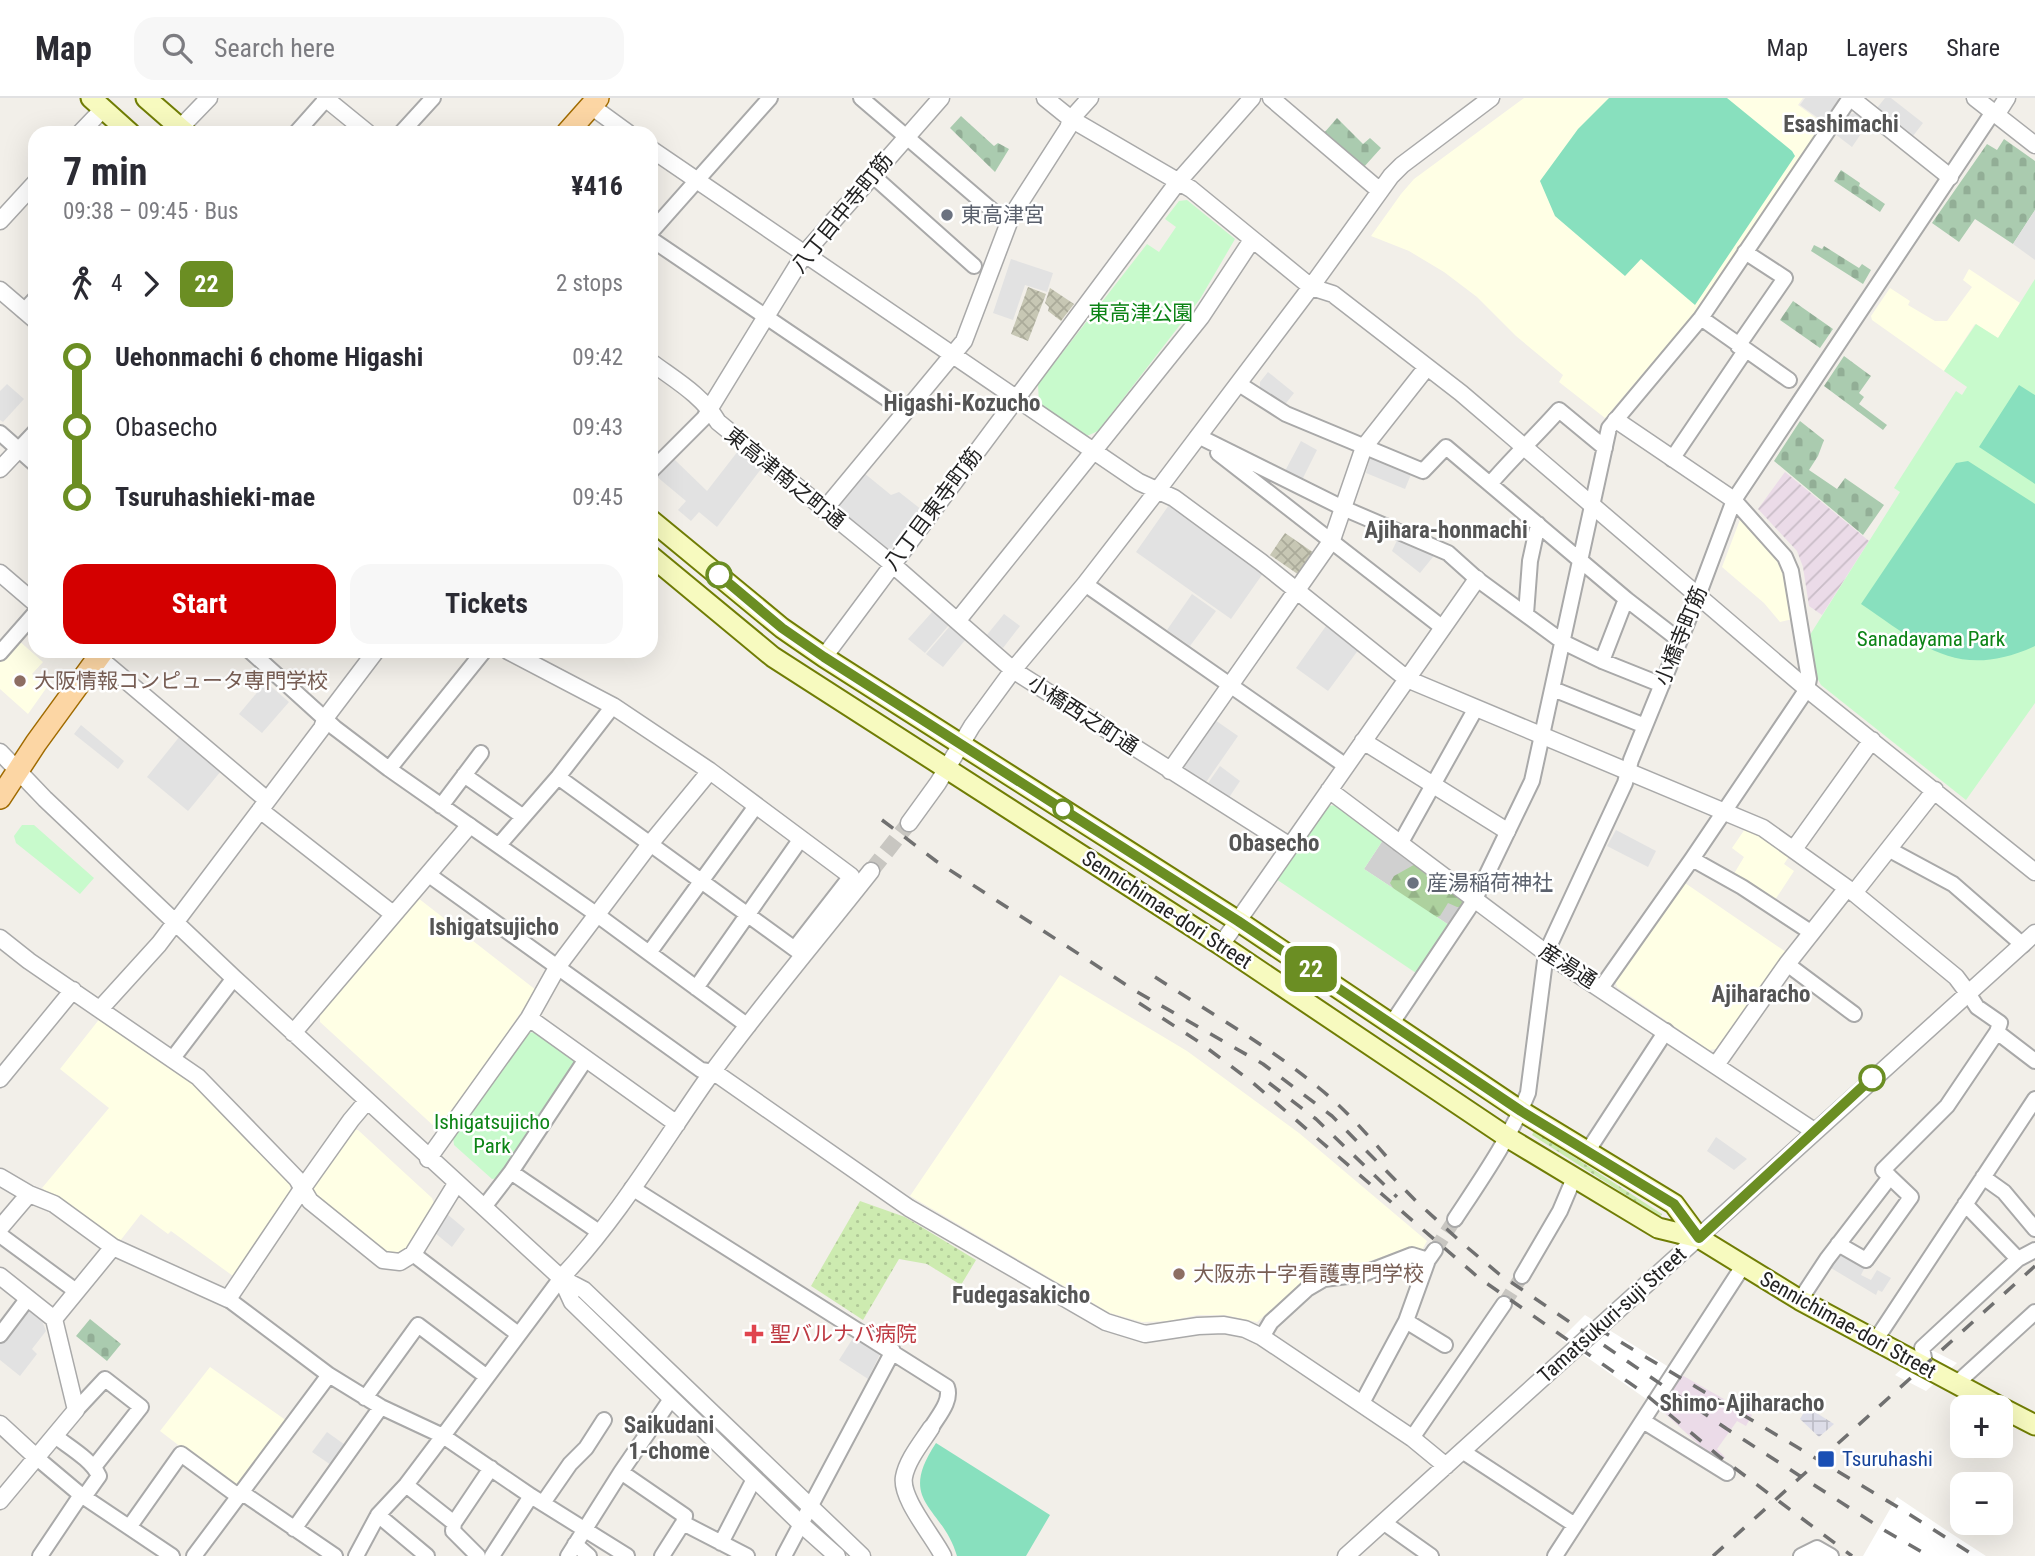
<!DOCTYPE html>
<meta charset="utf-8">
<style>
body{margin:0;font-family:"Roboto Condensed","Noto Sans JP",sans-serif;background:#f7f7f7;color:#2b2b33;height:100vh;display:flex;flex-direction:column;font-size:26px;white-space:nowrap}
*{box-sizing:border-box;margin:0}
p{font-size:23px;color:#7c7c81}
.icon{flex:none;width:38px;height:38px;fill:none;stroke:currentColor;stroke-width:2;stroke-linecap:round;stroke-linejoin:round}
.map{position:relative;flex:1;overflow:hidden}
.details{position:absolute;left:28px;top:28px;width:630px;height:532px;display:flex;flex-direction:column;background:#fff;border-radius:21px;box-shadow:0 7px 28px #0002}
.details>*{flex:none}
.badge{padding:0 14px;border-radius:10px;font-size:24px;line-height:46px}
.controls{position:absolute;left:1950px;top:1297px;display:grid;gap:14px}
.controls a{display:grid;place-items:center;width:63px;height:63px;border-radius:14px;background:#fff;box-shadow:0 7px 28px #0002;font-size:35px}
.map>.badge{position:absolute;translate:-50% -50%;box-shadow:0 0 0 4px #fff}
.legs{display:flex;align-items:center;gap:10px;height:77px;padding:0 35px;font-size:23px}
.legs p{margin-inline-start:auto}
.head{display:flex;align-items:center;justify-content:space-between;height:119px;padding:0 35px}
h1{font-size:38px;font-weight:700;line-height:52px}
.button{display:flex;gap:14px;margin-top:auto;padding:14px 35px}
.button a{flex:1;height:80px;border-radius:21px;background:#d40000;color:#fff;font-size:28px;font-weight:700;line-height:80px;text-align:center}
.button a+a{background:#f7f7f7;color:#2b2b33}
ul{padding:0 35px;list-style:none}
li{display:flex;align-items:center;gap:24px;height:70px;font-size:26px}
li i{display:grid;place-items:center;width:10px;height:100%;margin:0 9px;background:currentColor}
li i::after{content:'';width:18px;height:18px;margin:-9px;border:5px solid;border-radius:50%;background:#fff}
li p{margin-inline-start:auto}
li:first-child i{background:linear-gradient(#0000 50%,currentColor 0)}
li:last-child i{background:linear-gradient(currentColor 50%,#0000 0)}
header{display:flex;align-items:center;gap:42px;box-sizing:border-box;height:98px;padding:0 35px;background:#fff;border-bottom:2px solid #e1e1e2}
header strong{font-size:33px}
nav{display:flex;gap:38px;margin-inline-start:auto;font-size:24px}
.search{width:490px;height:63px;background:#f7f7f7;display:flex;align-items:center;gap:18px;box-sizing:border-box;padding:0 24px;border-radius:21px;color:#7c7c81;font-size:26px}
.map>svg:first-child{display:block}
.industrial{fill:url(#industrial-furrows)}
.education{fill:#ffffe5}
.religious{fill:#d0d0d0}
.railway{fill:#ebdbe8}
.construction{fill:url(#construction-cross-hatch)}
.grass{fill:url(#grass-dots)}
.forest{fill:url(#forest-firs)}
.cemetery{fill:url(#cemetery-stones)}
.park{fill:#c8facc}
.pitch{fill:#88e0be}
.parking{fill:#e2e2e2}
.plaza{fill:url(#plaza-grid)}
.pier{fill:#fff}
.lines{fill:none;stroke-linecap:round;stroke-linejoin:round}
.minor-tunnel{stroke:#c8c6c1;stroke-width:14;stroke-dasharray:14 7;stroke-linecap:butt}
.tertiary-tunnel{stroke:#c8c6c1;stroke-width:16;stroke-dasharray:16 8;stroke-linecap:butt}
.minor-casing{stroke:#a9a9a9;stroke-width:18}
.tertiary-casing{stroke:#a9a9a9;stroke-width:19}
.secondary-casing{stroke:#707d05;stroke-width:23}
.primary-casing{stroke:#a06b00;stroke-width:24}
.minor{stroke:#fff;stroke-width:14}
.tertiary{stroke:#fff;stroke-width:16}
.secondary{stroke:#f7fabf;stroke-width:19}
.primary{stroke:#fcd6a4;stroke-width:21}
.rail{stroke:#707070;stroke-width:3.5;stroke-dasharray:14 14;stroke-linecap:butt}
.line-1-casing{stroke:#fff;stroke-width:16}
.line-1{stroke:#6b8e23;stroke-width:10}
.worship-dot{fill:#6b7280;stroke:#fff;stroke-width:2.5}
.stop-1-dot{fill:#fff;stroke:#6b8e23;stroke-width:3.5}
.education-dot{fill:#8d6e63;stroke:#fff;stroke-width:2.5}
.health-dot{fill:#e0444e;stroke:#fff;stroke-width:2.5}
.transit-dot{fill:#1a4fb4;stroke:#fff;stroke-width:2.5}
.labels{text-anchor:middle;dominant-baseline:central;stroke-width:5;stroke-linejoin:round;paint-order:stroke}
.street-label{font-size:21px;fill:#222;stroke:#fff}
.worship-label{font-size:21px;fill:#5b616d;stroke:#fff;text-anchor:start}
.park-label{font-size:21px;fill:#0c8416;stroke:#fff}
.education-label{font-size:21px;fill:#785e54;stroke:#fff;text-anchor:start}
.health-label{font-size:21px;fill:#be3a42;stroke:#fff;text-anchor:start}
.transit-label{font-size:21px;fill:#164399;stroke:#fff;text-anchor:start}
.neighbourhood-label{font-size:23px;font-weight:bold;fill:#555;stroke:#fff}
</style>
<header>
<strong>Map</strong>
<div class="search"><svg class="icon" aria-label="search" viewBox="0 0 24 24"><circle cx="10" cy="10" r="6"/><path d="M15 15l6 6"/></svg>Search here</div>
<nav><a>Map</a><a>Layers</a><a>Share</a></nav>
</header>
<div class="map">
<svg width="2035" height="1458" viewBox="0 0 2035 1458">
<defs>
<pattern id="industrial-furrows" width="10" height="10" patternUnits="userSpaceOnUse" patternTransform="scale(1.75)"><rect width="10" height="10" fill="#ebdbe8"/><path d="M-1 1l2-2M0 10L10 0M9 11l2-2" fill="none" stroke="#c9bcc7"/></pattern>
<pattern id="construction-cross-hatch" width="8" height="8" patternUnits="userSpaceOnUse" patternTransform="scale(1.75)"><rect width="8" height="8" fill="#c7c7b4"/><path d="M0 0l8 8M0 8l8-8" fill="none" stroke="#abab9a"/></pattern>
<pattern id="grass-dots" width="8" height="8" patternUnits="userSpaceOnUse" patternTransform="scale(1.75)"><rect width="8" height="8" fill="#cdebb0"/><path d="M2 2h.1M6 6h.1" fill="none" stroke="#b0c997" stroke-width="1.8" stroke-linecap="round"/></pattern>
<pattern id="forest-firs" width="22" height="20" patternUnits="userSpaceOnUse" patternTransform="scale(1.75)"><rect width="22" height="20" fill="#add19e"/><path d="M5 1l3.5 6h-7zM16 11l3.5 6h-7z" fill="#95b388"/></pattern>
<pattern id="cemetery-stones" width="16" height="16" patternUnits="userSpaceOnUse" patternTransform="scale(1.75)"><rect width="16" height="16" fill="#aacbaf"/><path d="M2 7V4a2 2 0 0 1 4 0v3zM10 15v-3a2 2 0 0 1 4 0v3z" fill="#92ae96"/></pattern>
<pattern id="plaza-grid" width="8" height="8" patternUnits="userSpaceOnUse" patternTransform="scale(1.75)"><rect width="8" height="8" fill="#dddde8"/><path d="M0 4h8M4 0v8" fill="none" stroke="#bdbdc7"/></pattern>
</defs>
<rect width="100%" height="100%" fill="#f2efe9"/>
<path class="industrial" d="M1785,374l84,69 -47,74 -13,-9 -6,-39 -6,-16 -39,-42z"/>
<path class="education" d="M1524,0h279l-5,7 26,19 -127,186 -92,108 -46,-36 4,-7 -47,-39 -39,-39 -33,-25 -35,-21 -38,-15 30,-42 13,-15z
M1969,171l51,34 -22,35 -23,-14 -31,47 -72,-51 -1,-4 19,-28 20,13 -2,4 27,16h12l25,-34 -9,-7z
M1741,419l43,44 13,57 -17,4 -16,-19 -42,-36z
M18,542l25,22 -11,12 15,13 -19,27 -28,-25v-28z
M1745,731l15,5 30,21 -6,9 10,7 -21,32 -41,-26 12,-20 -12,-9z
M1685,785l101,69 -70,97 -7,1 -92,-63 -2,-7z
M418,800l118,92 -92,135 -8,3 -116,-106v-9z
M1060,877l127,76 112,82 128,108 -5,9 -14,-2 -47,16 -40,8 -19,10 -45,40 -32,-7h-27l-30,6 -26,1 -32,-9 -200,-117z
M101,919l94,66 95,100v9l-57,84 -62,-45 -3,3 -27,-20 -21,27 -78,-53 67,-80 -49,-39z
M350,1031l8,1 74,68 3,8 -27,44 -21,5 -74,-59 -1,-7z
M210,1269l77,54 -50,69 -77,-59z"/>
<path class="religious" d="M1383,742l77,57 3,8 -14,20 -85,-56z"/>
<path class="railway" d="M1680,1276l72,41 -6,11 -9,-5 -20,28 8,8 -5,7 -61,-56z"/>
<path class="construction" d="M1028,189l18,7 -18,47 -17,-7z
M1050,190l24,16 -13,17 -13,-10 1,-4 -4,-4z
M1285,435l29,20 -15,22 -29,-20z"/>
<path class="grass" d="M1534,1033l128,83 -2,3 -128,-82z
M860,1103l45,16 71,43 -15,25 -34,-21 -28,-5 -36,61 -52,-34z"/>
<path class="forest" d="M1419,764l46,34 1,11h-9l-9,-4 -8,13 -9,3 -35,-26 -6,-10 4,-7z"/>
<path class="cemetery" d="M961,18l33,30 4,-3 11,6 -14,23 -45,-44z
M1337,20l26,26 7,-6 11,10 -18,20 -39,-35z
M2004,41l31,22v49l-22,34 -38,-25 -16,23 -27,-19 55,-79 10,6z
M1841,72l19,13 -1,3 26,18 -5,8 -46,-31z
M1814,147l8,4 2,-3 35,22 3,-4 9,6 -8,14 -52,-33z
M1793,203l40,28 -13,19 -40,-28z
M1844,258l27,20 -12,17 5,4 -5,7 28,21 -4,5 -59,-44z
M1800,323l24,19 -6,16 -9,14 28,19 8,-11 39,27 -21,30 -89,-74z
M90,1221l31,25 -14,17 -31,-25z"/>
<path class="park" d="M1187,102l48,39 -35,60 -102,132 -11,5 -48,-32 -1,-20 109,-140 12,8 17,-25 -11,-8 14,-18z
M2035,181v424l-69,97 -145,-115 -7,-13 -6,-34 92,-146 -6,-4 62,-97 6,4 5,-8 -23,-16 32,-47 22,14z
M1337,707l46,35 -19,29 85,56 -33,48 -140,-94 52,-73z
M22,727h12l60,53 -14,16 -64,-51 -2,-7z
M538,934l37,27 -1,8 -75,111 -7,1 -38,-34 -1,-8 73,-104z"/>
<path class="pitch" d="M1609,0h118l65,53 3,5 -100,149 -54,-46 -16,17 -70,-60 -15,-35 38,-52z
M2019,287l16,10v89l-56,-37z
M1968,363l67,43v142c-77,35 -112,0 -174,-42l95,-141z
M936,1345l114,72 -24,41h-69c-15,-51 -61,-53 -21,-113z"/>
<path class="parking" d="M1805,0h33l1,5 -14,20 -25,-18z
M1885,0h6l32,25 -10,13 -36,-28z
M1855,15l14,9 -17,25 -17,-13 14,-20z
M2035,112v50l-22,-16z
M1011,161l42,14 -6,19 -22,-7 -12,35 -20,-7z
M1268,274l26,21 -11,14 -23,-18v-7z
M7,286l17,15 -21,23 -3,-2v-29z
M1301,343l16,9 -15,30 -17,-9z
M738,353l23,18 -44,58 -18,-15 -8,9 -13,-11 8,-9 -30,-25 18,-17 33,32z
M1371,356l41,18 -7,17 -39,-16z
M864,375l27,22 8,-3 23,18 -31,39 -7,1 -45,-37 -1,-8z
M1169,407l95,67 -33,47 -95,-67z
M1399,438l38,16 -17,21 -28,-22z
M1192,496l24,17 -26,35 -23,-16z
M933,513l16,14 -24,28 -17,-14z
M1004,516l16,12 -17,22 -17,-12z
M950,528l16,13 -23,28 -17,-13z
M1326,528l33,23 -31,42 -32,-23z
M266,584l23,20 -27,31 -23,-19z
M1215,622l23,16 -34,49 -23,-16z
M81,627l43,36 -6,8 -44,-35z
M180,638l41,35 -33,40 -41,-34z
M1220,668l20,15 -12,18 -22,-13z
M1616,732l40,21 -8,16 -41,-21z
M1716,1039l31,22 -13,11 -27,-19z
M447,1116l18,15 -13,18 -17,-14z
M1839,1149l28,16 -6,12 10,5 6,-10 14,8 -9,14 -4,-2 -2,5 -50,-30z
M28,1209l13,11 5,13 -14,18 5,5 -17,22 -20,-16v-18z
M855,1237l26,17 -13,27 -29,-19z
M327,1334l21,15 -14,20 -22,-15z"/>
<path class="plaza" d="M1807,1309l27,17 -15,13 -19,-18z"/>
<path class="pier" d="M1585,1217l95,59 -21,34 -98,-69z
M1926,1249l31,16 -31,28 -31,-16z
M1897,1399l49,33 40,26h-123z"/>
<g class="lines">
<path class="minor-tunnel" d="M1435,1152l20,-31
M1504,1206l18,-28"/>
<path class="tertiary-tunnel" d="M871,773l38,-48"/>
<g class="minor-casing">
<path id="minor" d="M861,0l147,126
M296,35l31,-35
M401,35l32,-35
M872,77l102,91
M651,134l119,-134
M651,141l254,172
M24,213l11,-12
M1701,220l88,62
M1738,248l47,-68 -40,-26
M1239,286l47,30 137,57 23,-24 180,152 53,41
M0,335l35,31
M1198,338l145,72 105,45 29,26 86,63 39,19 60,24
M19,351l16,-17
M1218,355l225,175
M1672,361l73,-108
M651,373l53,-53 6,-10
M1490,386c22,-26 46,-48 69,-74l46,38
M1085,486l261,182
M1526,516l4,-53 8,-37
M250,553l85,77 54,41 207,145 152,112
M0,555l35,-40
M1602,563l24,-62
M1553,591l92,37
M389,671l95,-118
M464,677l58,41
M558,679l245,178
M441,708l40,-53
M1400,746l76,-136
M499,747l59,-68 55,-71
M1890,752l63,34 70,61
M1692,761l50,28 70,46
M429,777l272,195 13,2
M795,850l56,-72
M649,855l107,-147
M1787,866l67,50
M696,890l104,-148
M1601,890l91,-129 115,-170 2,-10 -18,-108 -6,-14 -51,-57
M1968,895l9,14 23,16 -3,9 38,29
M1392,925l83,-124 57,-118 77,-353 92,-110 149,-220
M173,960l61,-80
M1587,1054l79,-121
M511,1074l88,60
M1983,1079l21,15 31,37
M632,1090l315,199c5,14 -9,29 -16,41
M1965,1106l53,55
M484,1109l27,-35 75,-113
M1455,1121c27,-41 55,-81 73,-126l18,-140 79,-170 6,-23 67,-164 36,-96 259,-388
M0,1137l76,56
M1838,1146l28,16 45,-63 -21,-20
M413,1156l105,80
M1522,1178l38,-65 14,-33
M228,1201l101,76 52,32 62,29 88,60 96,60
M1800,1202l27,-41 63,-82 -7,-7 64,-64 50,-74
M1406,1223l39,24
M0,1237l28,-37
M1262,1239l9,-15 36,-33 17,-10 39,-5 49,-19 16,5
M1875,1243l160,-242
M1926,1270l-4,-20 96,-89 17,-9
M1956,1286l79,-72
M365,1300l53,-73 69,52
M1362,1305l44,-82 22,-61 7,-10
M76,1312l29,-31 36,28 -47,60
M1643,1323l84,52
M55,1338c14,11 37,24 44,40l-15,21
M1412,1340l92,-134
M1462,1353l113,74
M37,1360l44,37 91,61
M621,1374l64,44 -2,7 -21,33
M406,1387l48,38 -1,8 25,25
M543,1405l27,-39 16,-16 18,-28
M378,1417l49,41
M1383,1424l48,34
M454,1425l37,-55
M683,1425l64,33
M130,1428l51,-72 57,42h9l88,60
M294,1431l87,-122
M721,1445l33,-64
M575,1446l14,12
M40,1458l41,-61
M194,1458l135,-181
M356,1458l22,-41 28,-30 37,-49 118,-158
M492,1458l39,-60
M568,1458l53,-84 50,-73
M784,1458l109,-205
M1555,1458l188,-290
M1801,1458l16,-8 14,8"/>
</g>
<g class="tertiary-casing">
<path id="tertiary" d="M325,0l43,35
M1045,0l26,21 120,70 120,98 22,7 128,99 346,296 228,183
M1271,0l109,93
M1851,0l99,79
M1975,0l60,47
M591,8l37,27
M1993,14l7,-3 7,-11
M180,30l29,-30
M80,35l23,-24
M651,51l488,333 35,16 87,64 146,117 356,149 91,65 102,84 12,16
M0,123l35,-38
M0,192l35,30
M651,264c24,18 51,33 67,60l174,142 121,106 277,176
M710,310l95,-155 136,-155
M1616,322l118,80
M0,371l19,-20
M824,412l140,-169 47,-124 57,-89 3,-9 19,-21
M0,475l35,30
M958,522l243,-303 51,-77
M91,553l176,149
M508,553l105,55 97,65 141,105
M824,559l353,-474 75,-85
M1363,643l144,90
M0,654l45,47 189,179 327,300 23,12 278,266
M1170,673l162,-231 32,-93 63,-80
M1329,692l217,163 268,178
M260,712l133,104
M909,725l29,-40 34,-57 41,-56 72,-86 72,-93 154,-204 80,-111 11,-11 89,-67
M1794,751l78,-109
M1854,795l81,-103
M0,840l29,23 169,116 99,102 13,22 73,59 17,2 13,-8 43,-70
M1221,847l256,-366
M100,911l59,-65 163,-216 4,-11 50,-66
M529,920l148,106
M293,935l176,-207
M1716,967l71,-101 60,-76
M714,974l195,136 197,114 39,12 53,-8 26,-1 21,4 17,8 150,101 34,28
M0,981l73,-89
M428,1061l101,-141 29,-52 92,-122 60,-73
M0,1079l29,17 25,10 59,43 115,52 74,-110 49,-69 16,-19
M0,1130l29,-34
M0,1178l54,43
M561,1180c55,-58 97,-128 142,-193 53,-74 112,-143 168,-214
M561,1180l11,24 229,222 36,32
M0,1326l37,34
M931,1330c-9,14 -24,32 -27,49 -4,21 29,59 39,79
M0,1403l76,-91 -22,-91 59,-72
M1346,1458l689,-623"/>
</g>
<g class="secondary-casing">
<path id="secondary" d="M91,0l39,35
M146,0l40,35
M651,422l131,108 42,29 414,264 283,190 153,93 25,34
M651,458l122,101 448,288 286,192 151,91 41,10 101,62 200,107
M2000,1309l35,18"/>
</g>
<g class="primary-casing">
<path id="primary" d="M567,35l31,-35
M0,700l36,-55 67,-92"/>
</g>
<use href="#minor" class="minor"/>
<use href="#tertiary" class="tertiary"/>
<use href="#secondary" class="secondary"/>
<use href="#primary" class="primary"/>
<path class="rail" d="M882,722l54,41 198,129 129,74 69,52 84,85 46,42 37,31 228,155 157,101 45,26
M1155,879c55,36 114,69 164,111 25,20 46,44 67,68
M1139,905l60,39 53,40 227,196 165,115 76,64 132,99
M1269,985l47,36 81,78
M1597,1230l299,178 79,50
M1713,1458l322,-290"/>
</g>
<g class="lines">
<g class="line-1-casing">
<path id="line-1" d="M719,477l63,53 42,29 414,264 283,190 153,93 25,34 173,-160"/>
</g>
<use href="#line-1" class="line-1"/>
</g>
<g class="worship-dot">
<circle cx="947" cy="117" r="7"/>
<circle cx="1413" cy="785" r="7"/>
</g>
<g class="stop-1-dot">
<circle cx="719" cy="477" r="12"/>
<circle cx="1063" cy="711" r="9"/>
<circle cx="1872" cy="980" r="12"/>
</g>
<g class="education-dot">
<circle cx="20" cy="583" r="7"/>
<circle cx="1179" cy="1176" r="7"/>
</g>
<path class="health-dot" d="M750.5 1225.5h7v7h7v7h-7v7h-7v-7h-7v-7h7z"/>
<rect class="transit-dot" x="1817" y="1352" width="18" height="18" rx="3.5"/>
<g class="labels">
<g class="street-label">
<text transform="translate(842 115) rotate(-51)">八丁目中寺町筋</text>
<text transform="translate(785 380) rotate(39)">東高津南之町通</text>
<text transform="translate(933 411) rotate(-53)">八丁目東寺町筋</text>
<text transform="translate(1681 538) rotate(-68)">小橋寺町筋</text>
<text transform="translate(1083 617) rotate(33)">小橋西之町通</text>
<text transform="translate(1167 812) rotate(33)">Sennichimae-dori Street</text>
<text transform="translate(1568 868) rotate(33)">産湯通</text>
<text transform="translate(1612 1217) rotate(-42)">Tamatsukuri-suji Street</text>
<text transform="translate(1848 1227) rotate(29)">Sennichimae-dori Street</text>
</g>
<g class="worship-label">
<text x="961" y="117">東高津宮</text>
<text x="1427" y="785">産湯稲荷神社</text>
</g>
<g class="park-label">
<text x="1141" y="215">東高津公園</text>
<text x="1931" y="541">Sanadayama Park</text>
<text x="492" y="1024">Ishigatsujicho<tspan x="492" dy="24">Park</tspan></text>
</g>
<g class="education-label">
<text x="34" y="583">大阪情報コンピュータ専門学校</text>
<text x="1193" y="1176">大阪赤十字看護専門学校</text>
</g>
<g class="health-label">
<text x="770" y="1236">聖バルナバ病院</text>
</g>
<g class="transit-label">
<text x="1842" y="1361">Tsuruhashi</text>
</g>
<g class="neighbourhood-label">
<text x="1841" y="26">Esashimachi</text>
<text x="962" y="305">Higashi-Kozucho</text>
<text x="1446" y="432">Ajihara-honmachi</text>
<text x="1274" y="745">Obasecho</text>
<text x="494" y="829">Ishigatsujicho</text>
<text x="1761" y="896">Ajiharacho</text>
<text x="1021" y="1197">Fudegasakicho</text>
<text x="1742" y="1305">Shimo-Ajiharacho</text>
<text x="669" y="1327">Saikudani<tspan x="669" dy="26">1-chome</tspan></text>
</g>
</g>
</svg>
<div class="controls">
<a>+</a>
<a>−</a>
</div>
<b class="badge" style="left:1311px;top:871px;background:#6b8e23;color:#fff">22</b>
<section class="details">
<div class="head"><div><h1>7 min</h1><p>09:38 – 09:45 · Bus</p></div><b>¥416</b></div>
<div class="legs"><svg class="icon" aria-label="walk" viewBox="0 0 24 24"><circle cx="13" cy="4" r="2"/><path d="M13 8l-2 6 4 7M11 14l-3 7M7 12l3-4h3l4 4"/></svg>4<svg class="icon" aria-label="forward" viewBox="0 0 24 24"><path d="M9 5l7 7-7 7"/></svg><b class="badge" style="background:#6b8e23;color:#fff">22</b><p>2 stops</p></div>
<ul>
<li><i style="color:#6b8e23"></i><b>Uehonmachi 6 chome Higashi</b><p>09:42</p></li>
<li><i style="color:#6b8e23"></i><span>Obasecho</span><p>09:43</p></li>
<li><i style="color:#6b8e23"></i><b>Tsuruhashieki-mae</b><p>09:45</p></li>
</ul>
<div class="button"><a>Start</a><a>Tickets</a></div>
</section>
</div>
